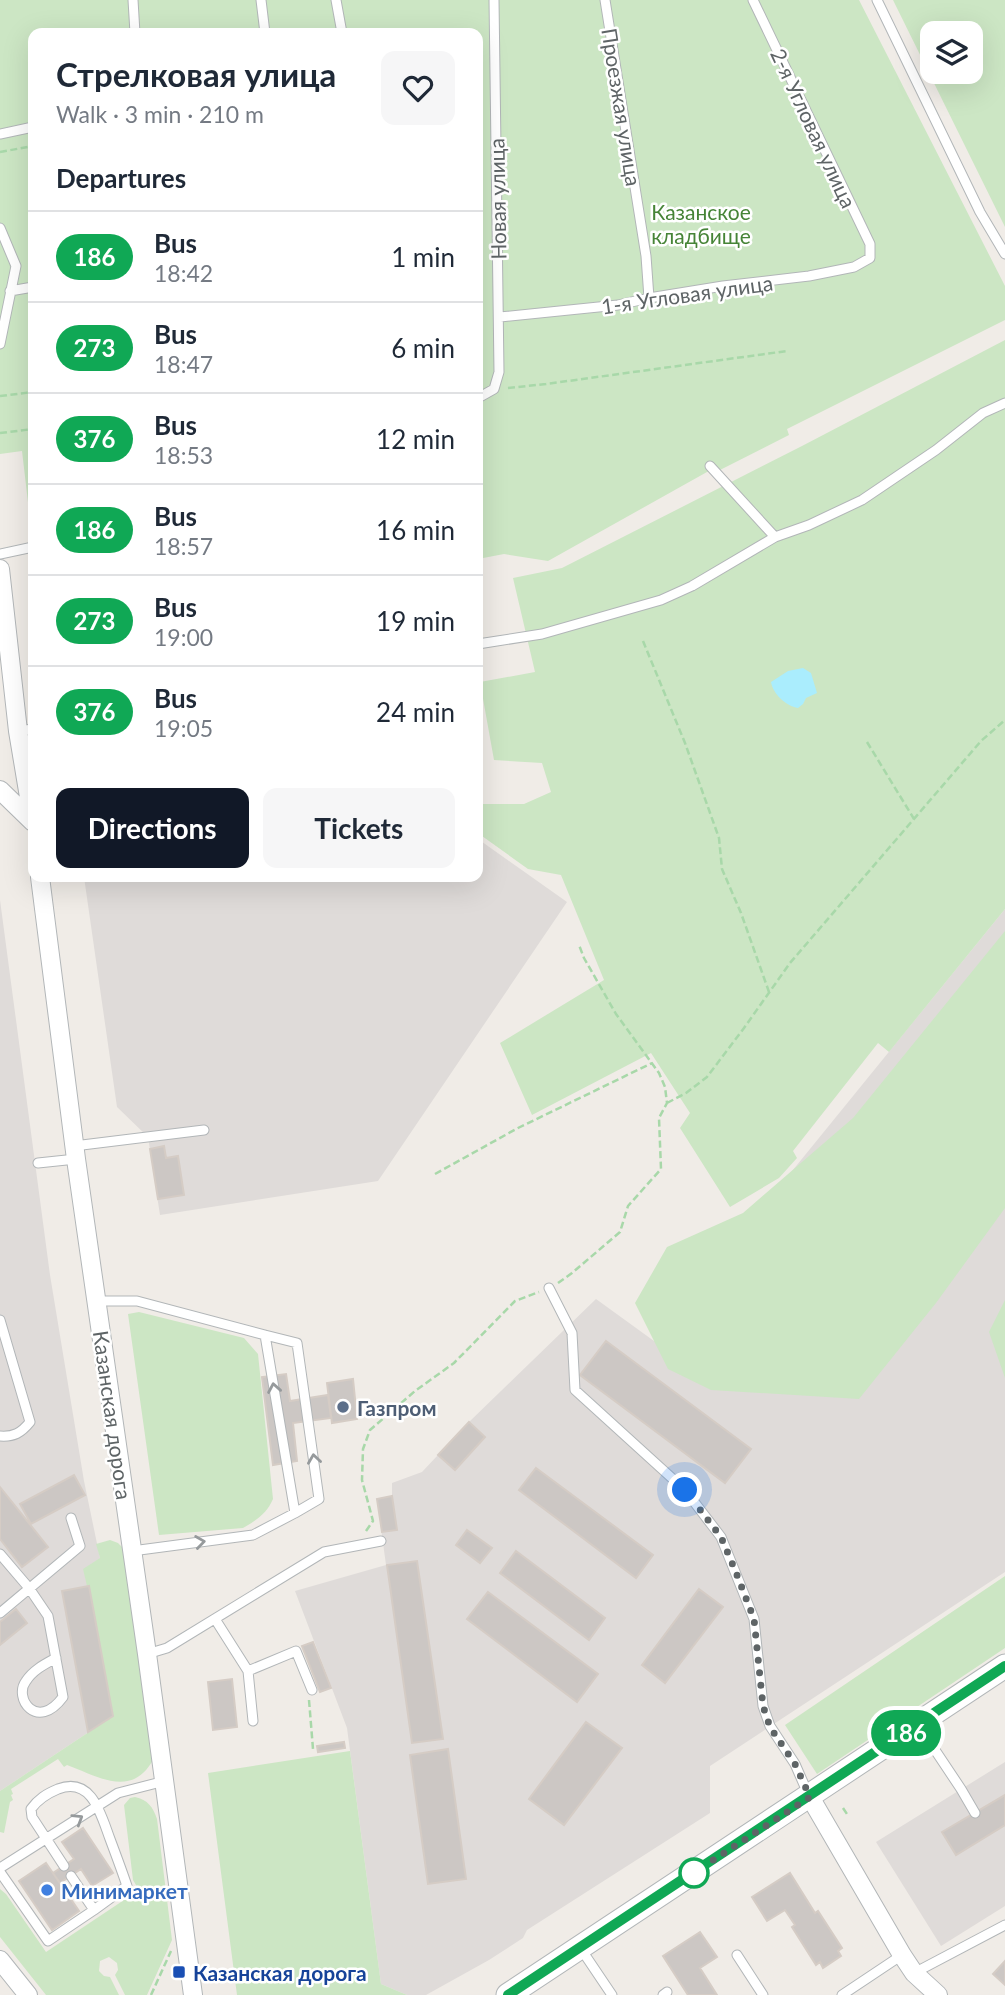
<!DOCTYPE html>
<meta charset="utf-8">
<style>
body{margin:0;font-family:Lato,sans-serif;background:#f6f6f7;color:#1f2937;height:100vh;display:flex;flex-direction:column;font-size:26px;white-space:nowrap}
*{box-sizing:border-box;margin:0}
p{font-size:23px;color:#747a83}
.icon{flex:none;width:38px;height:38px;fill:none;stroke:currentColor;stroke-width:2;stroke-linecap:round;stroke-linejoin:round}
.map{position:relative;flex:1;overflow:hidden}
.side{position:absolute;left:28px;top:28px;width:455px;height:854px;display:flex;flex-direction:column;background:#fff;border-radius:14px;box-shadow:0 7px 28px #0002}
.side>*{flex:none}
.badge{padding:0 14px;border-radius:23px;font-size:24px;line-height:46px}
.buttons{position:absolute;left:920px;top:21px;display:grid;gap:14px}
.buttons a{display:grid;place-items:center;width:63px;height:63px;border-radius:14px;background:#fff;box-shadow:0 7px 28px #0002;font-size:35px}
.you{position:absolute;width:35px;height:35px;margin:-18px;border:5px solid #fff;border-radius:50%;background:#1a73e8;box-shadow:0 0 0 10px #1a73e833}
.map>.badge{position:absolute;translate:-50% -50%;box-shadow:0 0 0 4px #fff}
h2{padding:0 28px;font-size:26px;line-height:63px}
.round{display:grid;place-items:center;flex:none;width:74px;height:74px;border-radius:14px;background:#f6f6f7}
.headline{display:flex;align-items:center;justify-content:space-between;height:119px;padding:0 28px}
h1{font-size:33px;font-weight:700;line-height:52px}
.button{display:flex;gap:14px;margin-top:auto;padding:14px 28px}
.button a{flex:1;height:80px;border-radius:14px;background:#111827;color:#fff;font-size:28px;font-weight:700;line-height:80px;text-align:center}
.button a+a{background:#f6f6f7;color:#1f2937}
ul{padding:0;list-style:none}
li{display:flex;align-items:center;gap:21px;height:91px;padding:0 28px;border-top:2px solid #e0e1e3}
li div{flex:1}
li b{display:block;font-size:26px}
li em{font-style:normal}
li .badge{min-width:77px;font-weight:700;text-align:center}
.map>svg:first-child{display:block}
.industrial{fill:#dfdbd9}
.green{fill:#cce6c4;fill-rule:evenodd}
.water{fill:#aaedfd}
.building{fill:#ccc7c4;stroke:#d5ccc5;stroke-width:2}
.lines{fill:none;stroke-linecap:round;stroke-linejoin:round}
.service-casing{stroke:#b2b6b8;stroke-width:11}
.minor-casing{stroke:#b2b6b8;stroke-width:20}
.tertiary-casing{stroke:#b2b6b8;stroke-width:25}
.path{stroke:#a8d8a9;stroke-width:2.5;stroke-dasharray:7 3.5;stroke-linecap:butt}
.service{stroke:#fff;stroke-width:9}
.minor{stroke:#fff;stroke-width:18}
.tertiary{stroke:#fff;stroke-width:23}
.oneway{stroke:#969a9c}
.line-casing{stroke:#fff;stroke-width:16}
.line{stroke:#10a855;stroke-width:10}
.walk{stroke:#5e6466;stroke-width:7;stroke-dasharray:0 12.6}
.service-dot{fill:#5c6f8a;stroke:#fff;stroke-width:2.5}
.stop-dot{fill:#fff;stroke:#10a855;stroke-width:3.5}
.shop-dot{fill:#3f7fe0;stroke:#fff;stroke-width:2.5}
.transit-dot{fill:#1a4fb4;stroke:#fff;stroke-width:2.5}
.labels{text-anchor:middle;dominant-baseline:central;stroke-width:5;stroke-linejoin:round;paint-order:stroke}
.street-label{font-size:21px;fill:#5e6466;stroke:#fff}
.park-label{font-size:21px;fill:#468437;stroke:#fff}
.service-label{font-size:21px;font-weight:bold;fill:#4e5e75;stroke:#fff;text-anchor:start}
.shop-label{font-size:21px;font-weight:bold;fill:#366cbe;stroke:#fff;text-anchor:start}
.transit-label{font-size:21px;font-weight:bold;fill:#164399;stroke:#fff;text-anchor:start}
</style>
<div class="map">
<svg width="1005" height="1995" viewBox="0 0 1005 1995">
<rect width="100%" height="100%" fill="#f0ece7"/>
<path class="industrial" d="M478,839l89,63 -189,279 -218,34 -12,-78 -31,-30 -33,-230h394z
M0,900l50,375 34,206 16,77 -11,28 24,130 -113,75z
M1005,909v663l-295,194v47l-183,117 -4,8 -34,22 -63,35h-19l-26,-11 -34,-256 -52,-137 91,-26 -9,-66 15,-3v-13l30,-11 47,-50 127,-123 58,42z
M1005,1762v144l-64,40 -65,-104z"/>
<path class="green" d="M0,0h859l146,286v34l-218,109 2,6 -71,36 -11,1 -159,89 -44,-7 -26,5v-526h-445v512l-11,-94 -22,3z
M893,0h112v227zM933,33h38v39h-38z
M1005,340v569l-116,143 -11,-9 -85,108 4,7 -18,20 -49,29 -50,-79 10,-15 -39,-60 -119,62 -32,-72 104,-63 -43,-105 -33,-6 -46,-33 -3,-32h45l27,-12 -9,-29 -48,-3 -14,-78 55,-10 -22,-94 49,-10 240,-122z
M1005,931v277l-69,95 -77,96 -148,-9 -43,-21 -33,-66 32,-56 76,-34 110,-95z
M1005,1300v78l-16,-46z
M139,1312l105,26 14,16 15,145c-6,14 -16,21 -30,29l-84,7 -31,-221z
M110,1540l8,3 7,7 29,208c-21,41 -55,19 -87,7l-3,2 -6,-8 -47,30 2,5 -2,1 2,5 -3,2 -6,31 -4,-1v-41l113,-75 -24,-130h-2l-4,-17 17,-11 -4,-14z
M1005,1576v72l-188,126 -32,-49z
M350,1751l31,233 26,11h-170l-29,-222z
M135,1797c13,3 18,10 22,22l15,121 -25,55h-22l-10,-20 3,-5 -1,-7 -8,-6 -9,4 -1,10 5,5 6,1 9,18h-73l-46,-58v-48l6,5 40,58 93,-62 -6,-10 -9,-75 6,-7z"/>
<path class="water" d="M803,668l8,5 6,20 -11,5 -3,6 -5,4c-12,-2 -25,-14 -27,-26l17,-11z"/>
<path class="building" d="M164,1146l2,12 12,-2 6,39 -26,4 -8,-50z
M606,1341l145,108 -26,34 -145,-108z
M286,1374l4,27 38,-6 3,23 -38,5 4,38 -24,4 -11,-88z
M353,1379l4,40 -25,4 -5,-40z
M469,1422l16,15 -30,33 -17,-15z
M536,1468l117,87 -17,23 -117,-88z
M74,1475l11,20 -54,29 -11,-20z
M0,1487l48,60 -26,20 -22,-28z
M392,1496l5,34 -15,2 -5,-33z
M467,1530l25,18 -12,15 -24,-18z
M516,1551l89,67 -16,22 -89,-67z
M417,1561l26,178 -31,4 -25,-178z
M89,1586l24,130 -25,16 -26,-141z
M699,1589l24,18 -58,76 -23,-18z
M488,1592l110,82 -21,28 -110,-83z
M16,1609l11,14 -27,22v-23z
M313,1642l18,46 -11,4 -18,-46z
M232,1679l5,48 -24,3 -5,-48z
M586,1722l36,26 -58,77 -35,-26z
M344,1742l1,6 -27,4 -1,-6z
M448,1749l18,130 -38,5 -18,-129z
M1005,1795v30l-49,30 -14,-23z
M83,1828l30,45 -21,13 -11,-17 -21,14 -7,-10 21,-14 -12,-17z
M46,1863l33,48 -27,19 -33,-49z
M790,1873l25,40 3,-2 24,37 -4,3 3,5 -18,12 -3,-6 -4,3 -24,-38 3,-2 -10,-15 -18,11 -15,-24z
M700,1932l17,25 -17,11 17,27h-29l-25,-39z
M1005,1961v24l-12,-11z"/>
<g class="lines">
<g class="service-casing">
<path id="service" d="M133,0l2,33
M261,0l4,33
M336,0l6,33
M605,0l41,256 3,42
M877,0l103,212 25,42
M0,134l33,-7
M0,228l16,38 -16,78
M10,291l23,-4
M500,317l118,-12 31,-7 74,-12 86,-10 45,-9 16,-9v-14l-117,-244
M478,398l16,-9 5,-17 -5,-372
M710,466l65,71
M0,554l33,-7
M478,644l64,-10 119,-34 31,-14 83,-49 34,-12 53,-25 74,-50 47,-37 22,-10
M18,731l15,-2
M74,1146l130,-16
M38,1163l38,-4
M549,1288l23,45 3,57 110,100 36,47 33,82 9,87 7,20 25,38 14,32
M97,1301h40l128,34 30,178 -42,22 -121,16
M0,1320l30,102c-9,11 -16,15 -30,14
M265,1335l32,8 22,156 -24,14
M0,1554l29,34 19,28 15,81c-26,35 -50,1 -37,-16 7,-11 19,-17 30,-23
M0,1613l80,-67 -9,-28
M215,1619l33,52 5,50
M147,1654l20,-6 157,-96 57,-11
M248,1671l48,-20 16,39
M919,1726l42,63 14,24
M64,1866l-32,-49 -1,-8c7,-10 15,-15 27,-20 34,-13 43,26 52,50 6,16 12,32 17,47l-33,24 -23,-34
M0,1868l118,-75 47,-12
M0,1872l48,69 46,-31
M581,1949l31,46
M737,1955l26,40
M914,1973l91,-48
M663,1995l4,-3
M842,1995l60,-40"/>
</g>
<g class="minor-casing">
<path id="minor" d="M0,569l18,162 15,90
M0,790l33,32
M40,877l36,282 71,495 46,341
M810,1797l92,158 12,18 24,22
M0,1960l28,35"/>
</g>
<g class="tertiary-casing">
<path id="tertiary" d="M508,1995l497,-329"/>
</g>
<path class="path" d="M0,152l33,-6
M508,388l38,-4 241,-33
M0,396l33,-4
M0,433l33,-4
M643,641l42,102 34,95 3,31 19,44 28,79
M867,742l47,77
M667,1103l19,-10 21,-16 37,-49 46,-65 191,-222 24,-21
M435,1174l83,-46 134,-65
M558,1283l14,-10 48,-41 8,-26 33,-37 -2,-51 8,-15 -2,-16 -6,-14 -43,-59 -32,-56 -5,-13
M366,1531l7,-10 -11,-41 1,-31 7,-19 45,-39 39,-28 61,-62 24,-9
M309,1700l4,49
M843,1808l4,6
M151,1995l20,-44"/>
<use href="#service" class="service"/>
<use href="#minor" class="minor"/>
<use href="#tertiary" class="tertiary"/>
</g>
<defs><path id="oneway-chevron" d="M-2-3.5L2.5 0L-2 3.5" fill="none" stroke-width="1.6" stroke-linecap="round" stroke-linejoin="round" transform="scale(1.75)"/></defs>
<g class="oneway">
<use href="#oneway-chevron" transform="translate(274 1388) rotate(-100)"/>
<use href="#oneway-chevron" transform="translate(314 1459) rotate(-98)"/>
<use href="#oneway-chevron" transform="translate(200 1542) rotate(-8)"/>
<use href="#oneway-chevron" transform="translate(78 1819) rotate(-32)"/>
</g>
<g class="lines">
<g class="line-casing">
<path id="line" d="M508,1995l497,-329"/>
</g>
<use href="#line" class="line"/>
<path class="walk" d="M685,1490l36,47 14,33 19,49 9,87 7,21 25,37 15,33 -118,77 2,-1"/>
</g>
<circle class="service-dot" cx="343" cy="1407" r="7"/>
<circle class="stop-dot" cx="694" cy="1873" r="14"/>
<circle class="shop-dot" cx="47" cy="1890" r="7"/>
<rect class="transit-dot" x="172" y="1965" width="14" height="14" rx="3.5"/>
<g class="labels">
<g class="street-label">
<text transform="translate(622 107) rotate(81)">Проезжая улица</text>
<text transform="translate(814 128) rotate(65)">2-я Угловая улица</text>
<text transform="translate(497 199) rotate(-91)">Новая улица</text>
<text transform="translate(687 294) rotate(-8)">1-я Угловая улица</text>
<text transform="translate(113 1415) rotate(82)">Казанская дорога</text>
</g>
<g class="park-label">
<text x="701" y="211">Казанское<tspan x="701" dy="24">кладбище</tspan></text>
</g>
<g class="service-label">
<text x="357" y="1407">Газпром</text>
</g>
<g class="shop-label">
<text x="61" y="1890">Минимаркет</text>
</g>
<g class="transit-label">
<text x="193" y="1972">Казанская дорога</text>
</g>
</g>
</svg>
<div class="buttons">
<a><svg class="icon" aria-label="layers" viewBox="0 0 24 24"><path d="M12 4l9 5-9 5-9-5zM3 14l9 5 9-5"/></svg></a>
</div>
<div class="you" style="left:685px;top:1490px"></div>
<b class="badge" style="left:906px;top:1733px;background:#10a855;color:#fff">186</b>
<section class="side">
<div class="headline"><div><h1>Стрелковая улица</h1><p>Walk · 3 min · 210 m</p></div><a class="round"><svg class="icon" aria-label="heart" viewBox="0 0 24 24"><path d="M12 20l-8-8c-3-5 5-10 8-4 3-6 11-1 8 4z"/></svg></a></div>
<h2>Departures</h2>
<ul>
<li><span class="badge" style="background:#10a855;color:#fff">186</span><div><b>Bus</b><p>18:42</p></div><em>1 min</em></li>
<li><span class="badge" style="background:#10a855;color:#fff">273</span><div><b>Bus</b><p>18:47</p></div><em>6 min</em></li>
<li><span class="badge" style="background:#10a855;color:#fff">376</span><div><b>Bus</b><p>18:53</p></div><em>12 min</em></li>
<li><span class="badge" style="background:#10a855;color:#fff">186</span><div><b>Bus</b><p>18:57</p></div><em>16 min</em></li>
<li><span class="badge" style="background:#10a855;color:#fff">273</span><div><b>Bus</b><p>19:00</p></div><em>19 min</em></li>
<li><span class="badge" style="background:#10a855;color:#fff">376</span><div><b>Bus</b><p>19:05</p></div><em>24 min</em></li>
</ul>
<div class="button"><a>Directions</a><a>Tickets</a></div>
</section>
</div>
